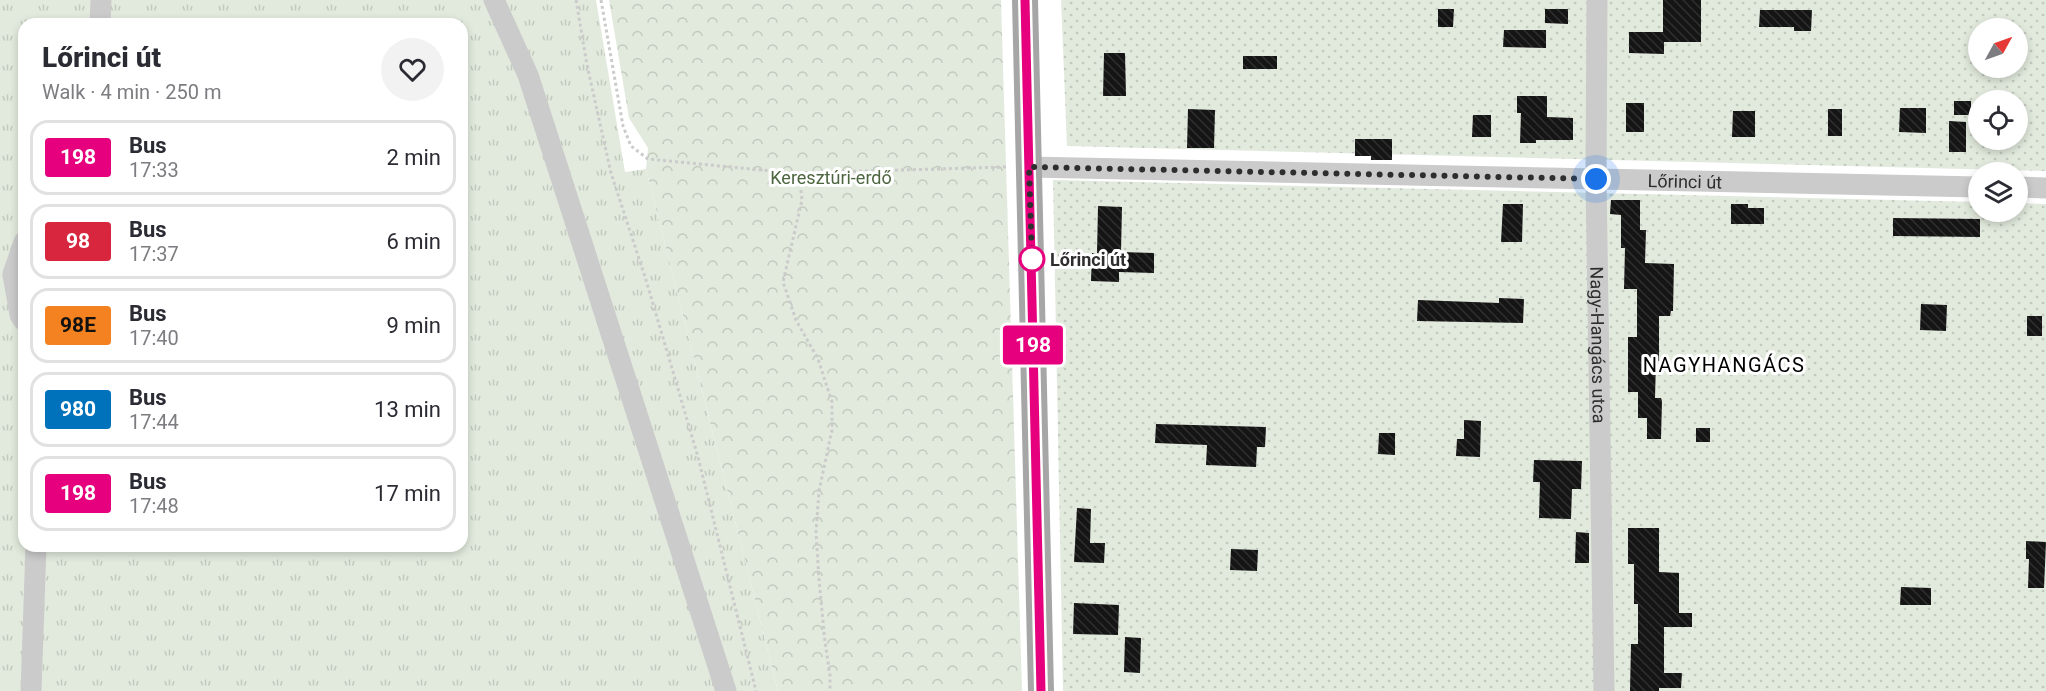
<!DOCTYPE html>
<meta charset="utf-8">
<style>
body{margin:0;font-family:Roboto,sans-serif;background:#f2f2f3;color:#2b2b33;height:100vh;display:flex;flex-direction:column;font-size:22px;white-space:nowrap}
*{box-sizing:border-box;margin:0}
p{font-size:20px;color:#7c7c81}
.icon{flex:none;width:33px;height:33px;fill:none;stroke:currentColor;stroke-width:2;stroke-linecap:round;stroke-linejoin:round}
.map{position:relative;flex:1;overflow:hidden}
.side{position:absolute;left:18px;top:18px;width:450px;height:534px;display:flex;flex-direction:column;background:#fff;border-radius:18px;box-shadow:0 3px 9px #0003}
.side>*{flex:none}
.badge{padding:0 12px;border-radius:4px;font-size:21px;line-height:39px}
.needle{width:39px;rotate:50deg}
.fabs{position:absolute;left:1968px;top:18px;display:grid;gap:12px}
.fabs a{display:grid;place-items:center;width:60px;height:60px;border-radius:50%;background:#fff;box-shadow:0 3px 9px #0003;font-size:30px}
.you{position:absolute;width:30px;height:30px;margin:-15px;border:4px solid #fff;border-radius:50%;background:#1a73e8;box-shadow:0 0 0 9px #1a73e833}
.map>.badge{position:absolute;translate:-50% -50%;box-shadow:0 0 0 3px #fff}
.round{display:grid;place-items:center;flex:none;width:63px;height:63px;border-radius:32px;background:#f2f2f3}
.overview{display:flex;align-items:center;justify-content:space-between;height:102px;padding:0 24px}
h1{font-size:28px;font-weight:800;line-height:45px}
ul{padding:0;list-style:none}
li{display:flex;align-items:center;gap:18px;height:75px;margin:0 12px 9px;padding:0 12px;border:3px solid #e1e1e2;border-radius:18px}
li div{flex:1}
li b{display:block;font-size:22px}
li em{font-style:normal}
li .badge{min-width:66px;font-weight:700;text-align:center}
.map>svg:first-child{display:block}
.grass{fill:url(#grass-tufts);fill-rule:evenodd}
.forest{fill:url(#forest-crowns)}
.garden{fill:url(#garden-dots);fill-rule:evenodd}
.building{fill:url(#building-back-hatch)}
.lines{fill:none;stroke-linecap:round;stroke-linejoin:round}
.path{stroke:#cbcbcb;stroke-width:3;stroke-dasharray:3 3;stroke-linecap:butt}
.minor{stroke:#cbcbcb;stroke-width:21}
.major{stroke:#a6a6a6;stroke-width:26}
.line-casing{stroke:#fff;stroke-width:14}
.line{stroke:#e6007e;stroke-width:9}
.walk{stroke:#2e2e2e;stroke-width:6;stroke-dasharray:0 10.8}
.stop-dot{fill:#fff;stroke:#e6007e;stroke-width:3}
.labels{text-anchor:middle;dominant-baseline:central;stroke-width:6;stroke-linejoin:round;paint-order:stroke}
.park-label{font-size:18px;fill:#4d663f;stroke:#fff}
.street-label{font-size:18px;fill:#2e2e2e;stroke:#fff}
.stop-label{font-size:18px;font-weight:bold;fill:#2e2e2e;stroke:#fff;text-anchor:start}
.neighbourhood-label{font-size:20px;letter-spacing:1.5px;fill:#000;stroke:#fff}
</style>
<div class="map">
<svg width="2046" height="691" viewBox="0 0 2046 691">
<defs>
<pattern id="grass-tufts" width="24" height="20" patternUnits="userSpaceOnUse" patternTransform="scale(1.5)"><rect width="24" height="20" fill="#e2eadd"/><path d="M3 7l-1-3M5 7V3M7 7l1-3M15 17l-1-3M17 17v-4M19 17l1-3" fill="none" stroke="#c2c9be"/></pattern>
<pattern id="forest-crowns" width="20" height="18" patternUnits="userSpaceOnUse" patternTransform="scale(1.5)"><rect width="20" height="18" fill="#e2eadd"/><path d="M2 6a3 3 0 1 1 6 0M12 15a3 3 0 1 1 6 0" fill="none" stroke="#c2c9be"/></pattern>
<pattern id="garden-dots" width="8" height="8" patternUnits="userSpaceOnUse" patternTransform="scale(1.5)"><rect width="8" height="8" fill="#e2eadd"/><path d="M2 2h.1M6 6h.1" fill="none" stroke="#c2c9be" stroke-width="1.8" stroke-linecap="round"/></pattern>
<pattern id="building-back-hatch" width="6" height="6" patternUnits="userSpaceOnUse" patternTransform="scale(1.5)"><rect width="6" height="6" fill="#151515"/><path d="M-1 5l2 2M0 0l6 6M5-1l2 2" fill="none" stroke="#2f2f2f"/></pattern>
</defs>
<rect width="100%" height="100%" fill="#fff"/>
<path class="grass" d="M0,0h596l29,172 21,-3 132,522h-778zM24,24h438v522h-438z"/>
<path class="forest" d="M609,0h392l21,691h-244l-132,-522 2,-21 -19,-30z"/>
<path class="garden" d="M1061,0h985v171l-979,-25zM1978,28h40v40h-40zM1978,100h40v40h-40z
M1053,180l925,22v10h40v-9l28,1v487h-983z"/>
<path class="building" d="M1663,0h38v42h-37v12l-35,-1v-21h34z
M1438,9h16l-1,18h-15z
M1545,9h23v15l-23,-1z
M1760,10h52l-1,21h-17v-4h-35z
M1504,30h42v18l-43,-1z
M1104,53h21l1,43h-23z
M1243,56h34v13h-34z
M1517,96h30v21l26,1v22h-37v3h-16l1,-30h-4z
M1954,101h17v14h-17z
M1626,103h18v29h-18z
M1900,108h26v25l-27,-1z
M1188,109l27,1 -1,38h-27z
M1828,109h14v27h-14z
M1733,111h22v26h-23z
M1473,115h18v22h-19z
M1949,121l17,1v30h-17z
M1355,139h37v21h-21v-4h-16z
M1611,200h29v30h6l-1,33 29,1 -1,47h-2l-1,5h-11v45h-3l-1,37h6l1,3 -1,38h-14v-21h-9v-26h-10v-55h9v-48h-13l1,-41h-4v-33l-11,-1z
M1503,204h20l-1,38h-21z
M1731,204h17v4h16v16h-33z
M1098,206l24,1 -1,45 33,1v20l-35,-1v10l-28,-1 1,-28h5z
M1893,218l87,1v18l-87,-1z
M1499,298l25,1 -1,24 -106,-2 1,-21 81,3z
M1921,304l26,1 -1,26 -26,-1z
M2027,316h15v20h-15z
M1464,420l17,1 -1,36 -24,-1 1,-17h7z
M1156,424l110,3 -1,20h-8l-1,20 -50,-2 1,-20 -52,-2z
M1696,428h14v14h-14z
M1379,433h16v22l-17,-1z
M1534,460l48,1 -1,28h-9l-1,30 -32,-1 1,-36h-7z
M1077,508l14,1 -1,34h15l-1,20 -30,-1z
M1628,528h31v44l20,1v40h13v14h-28v46h18l-1,15h-22v3h-29l1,-47h7v-40h-4v-40h-6z
M1576,532l13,1v30h-14z
M2026,541l20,1 -2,46h-16l1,-29h-3z
M1231,549l27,1 -1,21 -27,-1z
M1901,587l30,1v17h-31z
M1074,603l45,2 -1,30 -45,-1z
M1125,637l16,1 -1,35 -16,-1z"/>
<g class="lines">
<path class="path" d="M576,0l11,65 24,108 35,107 52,177 58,234
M601,0l22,126 8,20 17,13 145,14 7,9 2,18 -19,82 13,38 22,39 14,43v28l-13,61 -3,41 3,48 6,62 5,33v16
M793,173l214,-6"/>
<g class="minor">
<path d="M494,0l34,75 198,616"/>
<path id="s1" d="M1597,0l-1,179 8,512"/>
<path d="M100,24l1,-24"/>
<path id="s2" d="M1029,167l949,20"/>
<path d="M2018,187l28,1"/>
<path d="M24,242l-11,32 7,41 4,6"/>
<path d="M31,691l5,-145"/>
</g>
<path class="major" d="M1025,0l16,691"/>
</g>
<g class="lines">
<g class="line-casing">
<path id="line" d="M1025,0l16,691"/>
</g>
<use href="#line" class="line"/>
<path class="walk" d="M1032,259l-3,-92 567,12"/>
</g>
<circle class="stop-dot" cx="1032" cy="259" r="12"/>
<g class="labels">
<g class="park-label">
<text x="831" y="177">Keresztúri-erdő</text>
</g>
<g class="street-label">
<text stroke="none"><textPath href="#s2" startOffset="656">Lőrinci út</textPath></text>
<text stroke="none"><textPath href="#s1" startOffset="345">Nagy-Hangács utca</textPath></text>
</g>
<g class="stop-label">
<text x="1050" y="259">Lőrinci út</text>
</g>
<g class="neighbourhood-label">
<text x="1724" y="365">NAGYHANGÁCS</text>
</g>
</g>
</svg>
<div class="fabs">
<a><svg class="needle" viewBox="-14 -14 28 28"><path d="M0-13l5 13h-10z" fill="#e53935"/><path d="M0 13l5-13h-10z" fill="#7c7c81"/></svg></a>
<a><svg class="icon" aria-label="locate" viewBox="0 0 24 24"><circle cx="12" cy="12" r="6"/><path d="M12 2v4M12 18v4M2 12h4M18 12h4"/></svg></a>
<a><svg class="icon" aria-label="layers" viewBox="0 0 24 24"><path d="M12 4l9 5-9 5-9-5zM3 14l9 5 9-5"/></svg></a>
</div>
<div class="you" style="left:1596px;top:179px"></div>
<b class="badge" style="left:1033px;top:345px;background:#e6007e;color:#fff">198</b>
<section class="side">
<div class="overview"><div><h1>Lőrinci út</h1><p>Walk · 4 min · 250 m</p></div><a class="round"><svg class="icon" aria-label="heart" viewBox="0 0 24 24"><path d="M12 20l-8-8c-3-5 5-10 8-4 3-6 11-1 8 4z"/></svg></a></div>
<ul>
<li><span class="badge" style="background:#e6007e;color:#fff">198</span><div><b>Bus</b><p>17:33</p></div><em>2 min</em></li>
<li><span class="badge" style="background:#d7263d;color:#fff">98</span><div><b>Bus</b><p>17:37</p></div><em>6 min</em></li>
<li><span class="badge" style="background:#f58220;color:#111">98E</span><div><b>Bus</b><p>17:40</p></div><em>9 min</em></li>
<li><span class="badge" style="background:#0072bc;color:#fff">980</span><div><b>Bus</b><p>17:44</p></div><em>13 min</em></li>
<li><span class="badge" style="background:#e6007e;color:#fff">198</span><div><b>Bus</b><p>17:48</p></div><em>17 min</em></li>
</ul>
</section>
</div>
